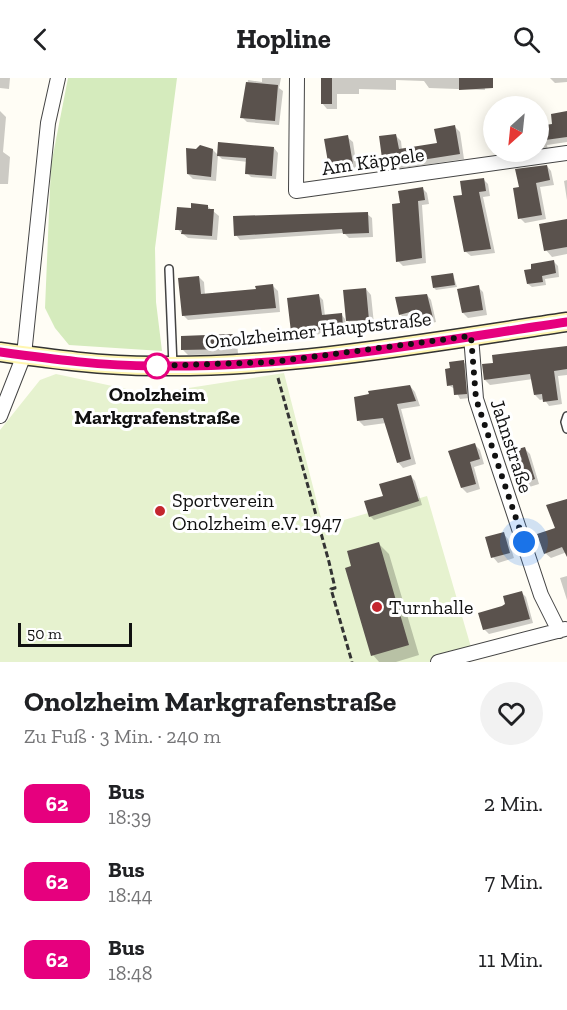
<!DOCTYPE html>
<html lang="de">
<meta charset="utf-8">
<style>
body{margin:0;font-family:"Zilla Slab",serif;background:#f2f2f2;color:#202124;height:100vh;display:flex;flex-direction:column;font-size:22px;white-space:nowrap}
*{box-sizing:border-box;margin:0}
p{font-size:20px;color:#757577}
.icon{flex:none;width:33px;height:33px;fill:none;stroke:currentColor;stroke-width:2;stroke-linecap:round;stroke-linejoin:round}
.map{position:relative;height:584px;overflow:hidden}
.side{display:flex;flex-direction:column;background:#fff;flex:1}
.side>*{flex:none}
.badge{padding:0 12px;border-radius:9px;font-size:21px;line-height:39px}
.needle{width:39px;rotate:207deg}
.fabs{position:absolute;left:483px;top:18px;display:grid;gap:12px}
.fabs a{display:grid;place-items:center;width:66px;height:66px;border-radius:50%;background:#fff;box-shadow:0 3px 15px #0003;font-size:30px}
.scale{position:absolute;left:18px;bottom:15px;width:114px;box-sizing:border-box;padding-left:6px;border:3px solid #111;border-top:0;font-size:16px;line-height:21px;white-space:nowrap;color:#111;-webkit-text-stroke:4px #fff;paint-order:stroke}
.you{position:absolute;width:30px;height:30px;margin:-15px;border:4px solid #fff;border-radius:50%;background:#1a73e8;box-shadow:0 0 0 9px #1a73e833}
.map>.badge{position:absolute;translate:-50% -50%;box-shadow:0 0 0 3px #fff}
.round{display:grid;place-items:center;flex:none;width:63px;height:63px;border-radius:32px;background:#f2f2f2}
.summary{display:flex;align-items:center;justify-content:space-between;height:102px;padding:0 24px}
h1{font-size:28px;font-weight:700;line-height:45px}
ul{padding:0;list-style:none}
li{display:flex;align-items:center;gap:18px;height:78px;padding:0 24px}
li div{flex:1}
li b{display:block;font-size:22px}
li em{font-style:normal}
li .badge{min-width:66px;font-weight:700;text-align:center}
header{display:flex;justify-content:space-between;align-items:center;height:78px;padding:0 24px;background:#fff;font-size:27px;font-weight:700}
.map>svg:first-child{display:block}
.green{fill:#d5ebbd}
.pitch{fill:#e6f2cf}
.shadow{fill:#0003}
.building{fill:#5a524d}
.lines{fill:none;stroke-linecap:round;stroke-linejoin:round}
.lane-casing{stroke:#444;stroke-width:10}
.street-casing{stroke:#444;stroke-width:16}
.secondary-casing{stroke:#333;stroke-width:21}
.path{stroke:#333;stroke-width:3;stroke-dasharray:6 3;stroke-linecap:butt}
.lane{stroke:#fff;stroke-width:7}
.street{stroke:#fff;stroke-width:14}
.secondary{stroke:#fff6b0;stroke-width:18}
.line-casing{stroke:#fff;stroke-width:14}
.line{stroke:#e6007e;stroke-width:9}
.walk{stroke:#111;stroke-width:6;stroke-dasharray:0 10.8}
.stop-dot{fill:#fff;stroke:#e6007e;stroke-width:3}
.poi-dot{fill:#c4262e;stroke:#fff;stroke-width:2}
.labels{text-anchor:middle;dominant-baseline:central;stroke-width:6;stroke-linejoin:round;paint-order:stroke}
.street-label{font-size:20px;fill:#111;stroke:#fff}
.stop-label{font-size:20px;font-weight:bold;fill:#111;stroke:#fff}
.poi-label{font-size:20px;fill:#111;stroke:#fff;text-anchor:start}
</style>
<header><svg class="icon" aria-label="back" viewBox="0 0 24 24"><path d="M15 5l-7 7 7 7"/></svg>Hopline<svg class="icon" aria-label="search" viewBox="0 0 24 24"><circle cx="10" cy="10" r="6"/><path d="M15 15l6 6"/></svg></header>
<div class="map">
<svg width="567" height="584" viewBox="0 0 567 584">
<rect width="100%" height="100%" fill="#fffdf5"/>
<path class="green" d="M68,0h109l-22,170 1,54 6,49 -93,-6 -14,-17 -10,-20 6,-143z"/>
<path class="pitch" d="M284,295l39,153 104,-30 46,158 -35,8h-438v-232l40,-50 16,-6 94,20z"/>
<path class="shadow" d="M0,0h10l-1,11 -9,-1z
M262,0h19l-2,10 4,3 -4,34 -32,-3 -5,-5 6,-37 14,2z
M322,0h162l1,12 -56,-2 -5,-7 -28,-1v10l-37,-1v5h-22v15h-10l-5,-6z
M550,0h17v4l-12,1z
M0,33l6,6 -3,35 7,5 -2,27h-8z
M567,35v29l-20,3 1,6 -30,4 -4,-3h24v-25l16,-2z
M455,49l5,5 4,27 -74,11 -6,-5 12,-29 5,5 1,9 36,-6z
M347,59l6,5 4,27 -21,4 -5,-6z
M274,70l4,5 -2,26 -25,-2 -4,-4 1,-11 -26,-3 -4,-4z
M197,72h16l5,5 -2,26 -23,-2 -5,-5z
M547,88l4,5 3,14 -14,2 6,32 -21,4 -5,-5v-30z
M484,102l4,4 2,12 -7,1 12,56 -24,3 -5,-4 -2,-56z
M567,102v20l-3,-19z
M423,111l4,4 2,11 -7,1 4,58 -23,3 -5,-5 4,-57z
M207,128l12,10 -2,24 -29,-2 -11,-9 15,-20z
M367,136l5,4 1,19 -24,1 -5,-5 -104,7 -4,-5z
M567,143v33l-15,3 -6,-7z
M554,184l4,4 1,11 -14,2 1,6 -14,2 -4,-3z
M453,196l4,13 -21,3 -2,-2z
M199,199l5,5 1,13 52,-5 16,-4 5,5 2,21 -92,8 -5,-5z
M478,209l5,5 4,23 -19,3 -5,-5z
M366,211l5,6 3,29 -21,2 -5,-5z
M427,217l4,5 5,22 -18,4 -6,-9 -8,1 -4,-4z
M319,218l4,4 2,16 16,-2 4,5 2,13 -51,4 -4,-5z
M232,258l5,5 1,13 -50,1 -5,-5z
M567,271v26l-9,1 4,28 -13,2 -5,-7 -4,1 -5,-5 -2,-16 -43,6 -5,-5z
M463,284l5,4 2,32 -10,1 -5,-10 -7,-4z
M410,308l5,6 5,14 -19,3 15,55 -13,4 -5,-6 -12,-39 -22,3 -5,-5z
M475,367l5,5 4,14 -10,3 6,22 -13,4 -5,-5z
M524,370l6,6 9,30 -16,5 -5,-5z
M411,398l4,5 7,24 -48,15 -4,-4 15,-19z
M503,455l5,6 6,19 -16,5 -5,-6z
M567,463v11l-16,6 -6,-5z
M378,465l11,11 30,101 -23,7h-17l-6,-7z
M567,498v24l-7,-22z
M521,514l5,5 7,26 -44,11 -5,-5 19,-21z"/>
<path class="building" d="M321,0h11v26h-11z
M459,0h34v10l-34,2z
M246,4l32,3 -3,36 -35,-3z
M567,33v26l-29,4v-15l14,-2 -1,-10z
M455,47l5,29 -77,12 -4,-30 17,-2 3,15 38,-6 -3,-14z
M348,57l5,29 -24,4 -5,-29z
M218,64l56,5 -2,29 -27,-2 1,-16 -29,-2z
M200,67l13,4 -2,28 -24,-3 -1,-26 10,1z
M547,87l3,15 -14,3 6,32 -24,4 -5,-31 6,-1 -4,-18z
M484,100l2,13 -7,1 12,57 -27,3 -11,-56 9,-1 -2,-14z
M423,109l2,13 -7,1 4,57 -26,4 -4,-58 8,-1 -2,-12z
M191,125l17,2v4h6l-2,27 -31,-2 1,-4h-7l2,-23 14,1z
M368,134l1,21 -26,1 -1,-5 -108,7 -1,-20z
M567,141v28l-23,4 -5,-27z
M554,182l2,13 -14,3 1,6 -16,2 -3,-14 7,-1v-5z
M453,195l2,12 -22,3 -2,-12z
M199,198l2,18 55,-5 -1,-3 18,-2 3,24 -94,8 -4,-38z
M479,207l4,25 -21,3 -5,-24z
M366,210l3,32 -23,1 -3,-31z
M319,216l3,21 20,-2 1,15 -52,4 -4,-34z
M427,216l6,24 -21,5 -2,-11 -11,3 -4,-18z
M233,256v15l-52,1v-14z
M567,268v23l-13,2 4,29 -15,2 -1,-8 -8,1 -4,-21 -46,6 -2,-16 11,-1 -1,-8z
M464,282l3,34 -13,1 -1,-10 -6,1 -2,-17 5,-1 -1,-6z
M410,307l6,16 -19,3 14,55 -14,4 -14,-45 -26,3 -3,-24 15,-3 -1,-3z
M475,365l5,16 -10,3 6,22 -15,4 -13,-37z
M525,369l10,32 -18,6 -10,-33z
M411,397l8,26 -50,16 -5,-16 19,-5 -4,-12z
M567,421v58l-5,-10 -18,7 -7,-20 18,-6 -9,-23z
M504,454l6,21 -19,5 -6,-21z
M379,464l30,103 -38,11 -26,-88 6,-2 -4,-15z
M522,513l8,28 -47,11 -5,-17 24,-7 3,-2 -2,-8z"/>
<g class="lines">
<g class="lane-casing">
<path id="lane" d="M169,191l4,97
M567,338l-2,6 2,7"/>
</g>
<g class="street-casing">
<path id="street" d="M297,0l-1,113 271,-38
M471,258l5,63 65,196 18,36
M0,338l24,-61 24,-232 10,-45
M438,584l127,-33"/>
</g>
<g class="secondary-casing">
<path id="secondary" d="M0,274c51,7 103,14 154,14 139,2 277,-24 413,-44"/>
</g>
<path class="path" d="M278,300l51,184 6,26 -4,1 21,73"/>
<use href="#lane" class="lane"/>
<use href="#street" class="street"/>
<use href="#secondary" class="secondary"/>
</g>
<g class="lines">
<g class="line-casing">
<path id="line" d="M0,274c51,7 103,14 154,14 139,2 277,-24 413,-44"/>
</g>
<use href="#line" class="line"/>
<path class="walk" d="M157,288h-2l118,-4 198,-26 5,63 48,143"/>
</g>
<circle class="stop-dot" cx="157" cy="288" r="12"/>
<g class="poi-dot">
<circle cx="160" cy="433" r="6"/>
<circle cx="377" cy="529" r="6"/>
</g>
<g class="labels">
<g class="street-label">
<text transform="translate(373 83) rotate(-8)">Am Käppele</text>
<text transform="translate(318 252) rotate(-6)">Onolzheimer Hauptstraße</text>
<text transform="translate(512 368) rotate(72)">Jahnstraße</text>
</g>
<g class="stop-label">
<text x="157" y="316">Onolzheim<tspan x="157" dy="23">Markgrafenstraße</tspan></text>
</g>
<g class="poi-label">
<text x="172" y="422">Sportverein<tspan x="172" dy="23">Onolzheim e.V. 1947</tspan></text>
<text x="389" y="529">Turnhalle</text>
</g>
</g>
</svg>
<div class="fabs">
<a><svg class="needle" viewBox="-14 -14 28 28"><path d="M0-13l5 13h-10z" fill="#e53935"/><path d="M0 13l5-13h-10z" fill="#757577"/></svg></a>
</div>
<div class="scale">50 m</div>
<div class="you" style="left:524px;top:464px"></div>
</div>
<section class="side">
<div class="summary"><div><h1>Onolzheim Markgrafenstraße</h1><p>Zu Fuß · 3 Min. · 240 m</p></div><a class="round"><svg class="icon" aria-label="heart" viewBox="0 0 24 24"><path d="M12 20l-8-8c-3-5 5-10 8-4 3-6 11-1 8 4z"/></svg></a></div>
<ul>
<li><span class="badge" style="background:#e6007e;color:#fff">62</span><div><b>Bus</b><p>18:39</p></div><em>2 Min.</em></li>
<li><span class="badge" style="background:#e6007e;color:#fff">62</span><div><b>Bus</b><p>18:44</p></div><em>7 Min.</em></li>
<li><span class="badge" style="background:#e6007e;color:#fff">62</span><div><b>Bus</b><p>18:48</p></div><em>11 Min.</em></li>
</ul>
</section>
